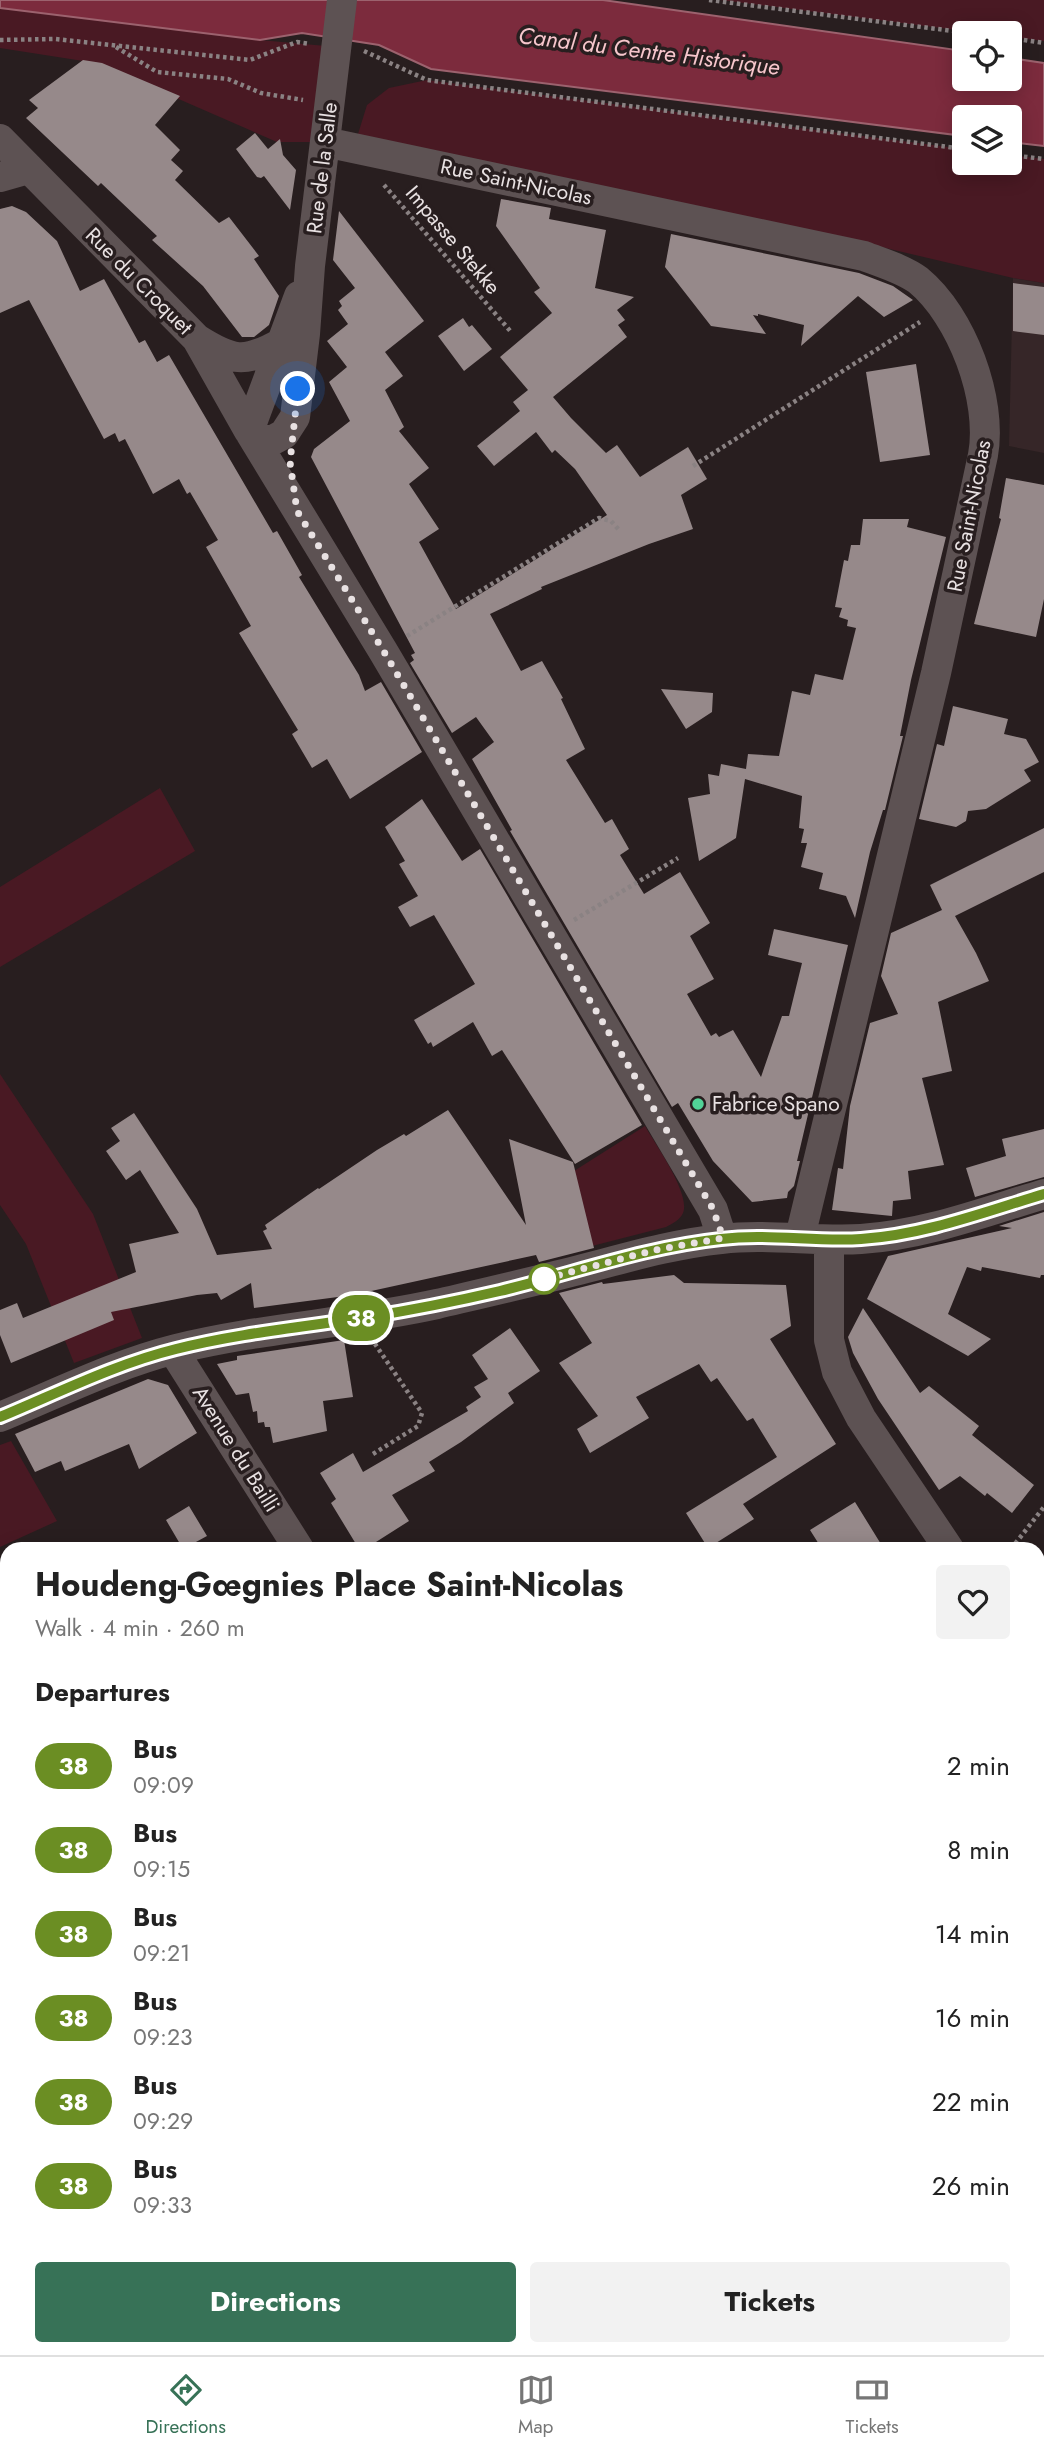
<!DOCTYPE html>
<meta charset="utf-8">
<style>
body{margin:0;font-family:Jost,sans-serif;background:#f2f2f2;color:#222;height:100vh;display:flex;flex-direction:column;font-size:26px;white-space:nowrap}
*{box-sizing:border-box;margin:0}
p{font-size:23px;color:#767676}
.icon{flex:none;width:38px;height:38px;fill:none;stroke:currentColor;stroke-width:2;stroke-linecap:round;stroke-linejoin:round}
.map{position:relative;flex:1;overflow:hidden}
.sheet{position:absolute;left:0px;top:1542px;width:1045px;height:814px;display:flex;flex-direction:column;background:#fff;border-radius:21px 21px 0 0;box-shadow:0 4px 18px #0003}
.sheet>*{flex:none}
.badge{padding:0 14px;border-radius:23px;font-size:24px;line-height:46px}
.controls{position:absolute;left:952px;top:21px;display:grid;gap:14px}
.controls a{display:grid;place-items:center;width:70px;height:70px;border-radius:7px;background:#fff;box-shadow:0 4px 18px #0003;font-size:35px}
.you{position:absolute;width:35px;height:35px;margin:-18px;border:5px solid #fff;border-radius:50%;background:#1a73e8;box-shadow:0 0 0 10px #1a73e833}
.map>.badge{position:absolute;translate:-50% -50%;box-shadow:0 0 0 4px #fff}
h2{padding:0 35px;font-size:26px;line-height:63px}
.round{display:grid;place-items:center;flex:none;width:74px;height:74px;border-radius:7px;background:#f2f2f2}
.head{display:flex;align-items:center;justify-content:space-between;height:119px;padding:0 35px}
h1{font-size:33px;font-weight:700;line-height:52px}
.primary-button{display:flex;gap:14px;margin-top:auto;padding:14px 35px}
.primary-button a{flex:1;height:80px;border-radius:7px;background:#377257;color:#fff;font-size:28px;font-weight:700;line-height:80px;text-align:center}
.primary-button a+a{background:#f2f2f2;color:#222}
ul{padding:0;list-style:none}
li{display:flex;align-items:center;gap:21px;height:84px;padding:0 35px}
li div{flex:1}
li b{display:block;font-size:26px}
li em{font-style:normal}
li .badge{min-width:77px;font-weight:700;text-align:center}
.dock{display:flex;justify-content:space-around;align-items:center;height:98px;border-top:2px solid #e0e0e0;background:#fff;font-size:19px;color:#767676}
.dock a{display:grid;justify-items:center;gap:4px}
.dock .on{color:#377257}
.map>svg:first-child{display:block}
.built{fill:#362628}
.green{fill:#491923}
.water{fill:#7c2b3d;stroke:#9c626e;stroke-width:2}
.building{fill:#96898a}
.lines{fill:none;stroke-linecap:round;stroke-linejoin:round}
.path{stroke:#8a8283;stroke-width:4.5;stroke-dasharray:3.5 3.5;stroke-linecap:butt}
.minor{stroke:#5d5253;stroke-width:30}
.line-casing{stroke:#fff;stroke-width:16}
.line{stroke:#6b8e23;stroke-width:10}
.walk{stroke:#e8e1e2;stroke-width:7;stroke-dasharray:0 12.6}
.poi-dot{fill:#51d397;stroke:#281e1f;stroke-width:2.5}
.stop-dot{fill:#fff;stroke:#6b8e23;stroke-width:3.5}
.labels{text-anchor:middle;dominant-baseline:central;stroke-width:7;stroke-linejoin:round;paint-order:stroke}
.street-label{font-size:21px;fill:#e8e1e2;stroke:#281e1f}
.poi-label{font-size:21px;fill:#e8e1e2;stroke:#281e1f;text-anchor:start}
.water-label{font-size:23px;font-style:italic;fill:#f7c6cc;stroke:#281e1f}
</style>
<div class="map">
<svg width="1044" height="2355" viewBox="0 0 1044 2355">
<rect width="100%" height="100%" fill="#281e1f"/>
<path class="built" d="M1013,278l31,5v170l-35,-7z"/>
<path class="green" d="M720,0h324v41l-34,-4v-4h-30z
M0,8l260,32 77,7 -12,95h-48l-181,-79 -96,-15z
M427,80l537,69v14h46v-8l34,4v124l-31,-5 -136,-32 -523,-99 13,-42 22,-17z
M160,788l35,63 -195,116v-80z
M0,1074l93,140 49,124 -68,25 -48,-119 -26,-39z
M645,1126c10,18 46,68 38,87 -3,7 -11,11 -17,14l-74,19 -18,-75z
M11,1441l46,80 -57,26v-102z
M0,1771l7,16v561h873l1,7h-881z"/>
<path class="water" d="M0,0h603l361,51v28h46v-21l34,5v83l-34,-4v-25h-46v19l-533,-67 -52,-24 -77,-12 -42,7 -260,-32z"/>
<path class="building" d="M83,60l19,3 78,33 -25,29 25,25 -9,10 12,11 -8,9 44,43 10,-6 30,39 -5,3 25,37 -10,29 -15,12h-12l-39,-51 -51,-46 5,-4 -56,-53 -3,3 -72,-68 12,-10 -9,-8z
M255,133l13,16 12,-10 3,16 13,15 -6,40 -26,-34 -3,2 -4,-1 -21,-28z
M501,199l50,9 -2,11 57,11 -11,58 39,9 -17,13 8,10 -7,5 9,12 -74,60 18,21 35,35 11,-8 23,32 48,-30 19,32 -26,16 12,34 -44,15 -108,43 1,2 -52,25 31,57 21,-10 21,37 -2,1 24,50 -19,11 39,63 7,-4 17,30 -9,6 24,39 36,-22 30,51 -20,13 24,43 -27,15 24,42 5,-3 3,4 14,-7 28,47 21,-61h7l13,-53 -34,-8 6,-26 74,16 -51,216h3l-6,25 -6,6 -1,6 -35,4 -39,-41 -35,-58 -6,4 -162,-276 2,-1 -40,-71 22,-17 -18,-25 -24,16 -42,-70 4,-3 -3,-5 4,-2 -104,-196 3,-8 36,-28 -21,-39 18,-15 -20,-26 21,-17 -10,-14 4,-4 -3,-5 16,-13 -22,-28 6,-49 85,110 -39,31 18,24 -18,14 19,37 -5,4 30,37 -20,16 30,45 -20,13 37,67 151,-94 -32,-46 -20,-19 -3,3 -16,-21 -42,34 -17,-20 43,-35 -7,-9 15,-12 -28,-33 52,-44 -18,-21 6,-4 -44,-62z
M12,206l14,6 31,29 23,50 24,-12 35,64 6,-3 12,22 12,-7 104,178 4,-2 25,44 -3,2 60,98 6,16 16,-9 41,70 -72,47 -23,-40 -15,9 -20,-34 6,-4 -59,-97 12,-7 -45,-79 12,-7 -28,-48 -3,2 -8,-15 -26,15 -28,-55 -6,3 -4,-9 -11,6 -75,-139 -29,13v-104z
M671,234l188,39 34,13 20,14 -29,17 -26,-21 -57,50 3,-21 -46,-11v2l-5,-1 13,19 -55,-8 -46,-59z
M1013,283l31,4v48l-31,-4z
M463,318l6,9 3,-2 20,24 -28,22 -26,-35z
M916,364l14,91 -50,7 -14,-90z
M1006,478l38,7v114l-8,38 -62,-13 27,-105 -2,-1z
M863,519h46l-2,8 39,10 -35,143 -11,56h3l-18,74h-2l-13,42 -15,66 -9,-22 -27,-7 4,-16 -22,-6 6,-24h-6l3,-14 -5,-1 3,-32 -57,-17 -9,59 -37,23 -11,-63 22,-4 -2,-20 11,2 2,-12 25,5 2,-15 31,2 13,-65 18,4 5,-21 28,6 13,-52 -9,-2 1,-6 -9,-3 3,-9 -7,-1 9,-47 4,1 3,-16h9z
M661,689l52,4 -1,19 -26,17z
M953,706l55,13 -4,15 22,5 13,23 -15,8 7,11 -45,28 -18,2 -2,10 -10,6 -37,-8 18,-75 7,2z
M422,799l40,62 18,-12 162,276 -67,39 -73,-114 -10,6 -19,-34 -40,25 -2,-5 -3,2 -14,-24 61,-36 -41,-69 -24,12 -12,-20 20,-11 -19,-32 6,-3 -20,-34z
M1044,828v44l-89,44 21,37 13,28 -51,21 14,69 -30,7 22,87 -36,6 3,28 -18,2 -1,15 -60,-6 6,-42 5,1 7,-63 20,-83 28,-9 -17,-38 10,-43 51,-23 -12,-25z
M448,1110l78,115 -17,-86 64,23 21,86 -55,14 -3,-7 -183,40 -99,13 -3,-25 -30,17 -4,-7 -20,2 -86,17 3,8 -103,43 -11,-28v-25l17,-7 6,15 113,-46 -7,-28 50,-11 -39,-63 -14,10 -20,-29 14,-10 -9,-13 23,-15 63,96 20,46 55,-6 -9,-18 4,-2 -2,-4 53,-37 1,1 58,-39 27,-16 2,2z
M1044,1129v48l-69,20 -9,-29 40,-12 -4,-17z
M1044,1212v63h-3l-1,3 -58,-11 -1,4 -14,-4 -19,47 43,25 -23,17 -101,-57 21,-43 124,-28 -13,-2z
M674,1275l10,8 102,2 5,41 -21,13 66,105 -93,60 11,15 -46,29 -22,-35 91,-56 -24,-39 -6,3 -30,-43 -6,4 -12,-18 -63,33 13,21 -59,35 -13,-24 21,-13 -39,-53 33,-20 -33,-50 43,-11 1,2z
M863,1308l57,85 9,-7 50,40 -7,9 62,50 -22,28 -25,-20 -2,3 -25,-20 -21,14 -61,-91 -25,-46 -5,-16z
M510,1328l30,43 -32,22 6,10 -53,39 -32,20 6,9 -43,24 17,26 -44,28h-6l-28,-46 5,-4 -16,-26 33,-20 10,19 105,-61 -2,-4 15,-10 -7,-10 14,-8 -16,-24z
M344,1340l9,57 -30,4 4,30 -54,12 -3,-16h-5l-1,-5 -6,1 -1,-12 -4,1 -4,-19 -13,2 -19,-31 20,-4v-4z
M148,1379l20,6 29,48 -58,36 -10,-25 -64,27 -4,-10 -26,11 -20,-38z
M855,1502l29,47h-62l-12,-19z
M189,1506l18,30 -24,13 -17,-29z"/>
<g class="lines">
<path class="path" d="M709,0l260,33
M1010,38l34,5
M0,40l55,-1 195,21 47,-18 13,2
M116,47l41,25 71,7 33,14 42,7
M364,51l63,29 537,69
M1010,155l34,4
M384,185l128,148
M693,466l227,-144
M407,636l192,-118 12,3 9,10
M574,920l104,-62
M373,1454l45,-28 4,-13 -47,-69
M1011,1549l33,-42
M0,1676l7,2"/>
<path class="minor" d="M0,139l197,200 52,92 134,220 330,559 9,28
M325,142l539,114c18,7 39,13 54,24 44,36 75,120 65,175l-47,218 -136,564
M0,177l28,-8
M197,339c35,22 47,25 84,4
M249,431l11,9h13l11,-6 11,-17 10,-83 5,-68 32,-266
M249,431l50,-135
M829,1240v100l8,32 24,46 88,131
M173,1350l126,199
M0,1417c58,-24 116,-53 176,-68 86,-21 175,-26 261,-45 47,-11 95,-22 142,-34 47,-12 94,-26 142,-31 47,-6 94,3 140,0 63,-4 123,-27 183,-45
M1038,1844l6,45
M1038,2104l6,-1"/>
</g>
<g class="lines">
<g class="line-casing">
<path id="line" d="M0,1417c58,-24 115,-53 176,-68 63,-16 128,-22 192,-32 44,-7 89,-16 132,-26 74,-18 146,-44 221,-52 47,-6 93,3 140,0 63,-4 123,-27 183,-45"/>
</g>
<use href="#line" class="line"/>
<path class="walk" d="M298,389l-8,73 7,49 86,139 330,559 10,29 -68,12 -111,29"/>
</g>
<circle class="poi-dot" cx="698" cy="1104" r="7"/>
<circle class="stop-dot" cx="544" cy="1279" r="14"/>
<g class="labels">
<g class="street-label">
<text transform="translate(322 168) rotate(-83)">Rue de la Salle</text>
<text transform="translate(516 182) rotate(12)">Rue Saint-Nicolas</text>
<text transform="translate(453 240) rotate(50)">Impasse Stekke</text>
<text transform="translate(139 281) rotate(45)">Rue du Croquet</text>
<text transform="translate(969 516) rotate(-79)">Rue Saint-Nicolas</text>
<text transform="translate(236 1449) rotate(58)">Avenue du Bailli</text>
</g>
<g class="poi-label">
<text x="712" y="1104">Fabrice Spano</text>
</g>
<g class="water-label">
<text transform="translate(649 51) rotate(7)">Canal du Centre Historique</text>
</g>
</g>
</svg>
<div class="controls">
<a><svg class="icon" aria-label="locate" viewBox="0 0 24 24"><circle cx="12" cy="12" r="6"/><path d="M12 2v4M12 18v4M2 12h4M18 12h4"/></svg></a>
<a><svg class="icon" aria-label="layers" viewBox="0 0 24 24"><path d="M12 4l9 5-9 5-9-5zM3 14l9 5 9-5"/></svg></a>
</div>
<div class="you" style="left:298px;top:389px"></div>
<b class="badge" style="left:361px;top:1318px;background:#6b8e23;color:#fff">38</b>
<section class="sheet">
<div class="head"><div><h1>Houdeng-Gœgnies Place Saint-Nicolas</h1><p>Walk · 4 min · 260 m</p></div><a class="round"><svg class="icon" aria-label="heart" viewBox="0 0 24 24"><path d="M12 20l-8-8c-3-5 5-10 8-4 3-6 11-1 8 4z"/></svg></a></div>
<h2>Departures</h2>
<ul>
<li><span class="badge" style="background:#6b8e23;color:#fff">38</span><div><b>Bus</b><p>09:09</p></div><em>2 min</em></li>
<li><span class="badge" style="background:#6b8e23;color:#fff">38</span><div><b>Bus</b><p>09:15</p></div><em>8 min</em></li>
<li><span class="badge" style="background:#6b8e23;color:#fff">38</span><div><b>Bus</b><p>09:21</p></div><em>14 min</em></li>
<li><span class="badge" style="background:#6b8e23;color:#fff">38</span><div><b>Bus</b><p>09:23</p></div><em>16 min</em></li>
<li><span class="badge" style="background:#6b8e23;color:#fff">38</span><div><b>Bus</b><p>09:29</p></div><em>22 min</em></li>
<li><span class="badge" style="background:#6b8e23;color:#fff">38</span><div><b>Bus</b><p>09:33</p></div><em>26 min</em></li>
</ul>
<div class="primary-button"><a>Directions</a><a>Tickets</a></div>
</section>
</div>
<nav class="dock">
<a class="on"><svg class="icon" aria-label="directions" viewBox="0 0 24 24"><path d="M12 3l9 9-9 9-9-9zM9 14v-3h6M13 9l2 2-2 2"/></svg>Directions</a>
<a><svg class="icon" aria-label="map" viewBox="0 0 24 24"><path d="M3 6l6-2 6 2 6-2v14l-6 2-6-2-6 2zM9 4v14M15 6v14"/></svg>Map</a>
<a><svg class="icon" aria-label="tickets" viewBox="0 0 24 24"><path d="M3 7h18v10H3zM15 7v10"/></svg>Tickets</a>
</nav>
